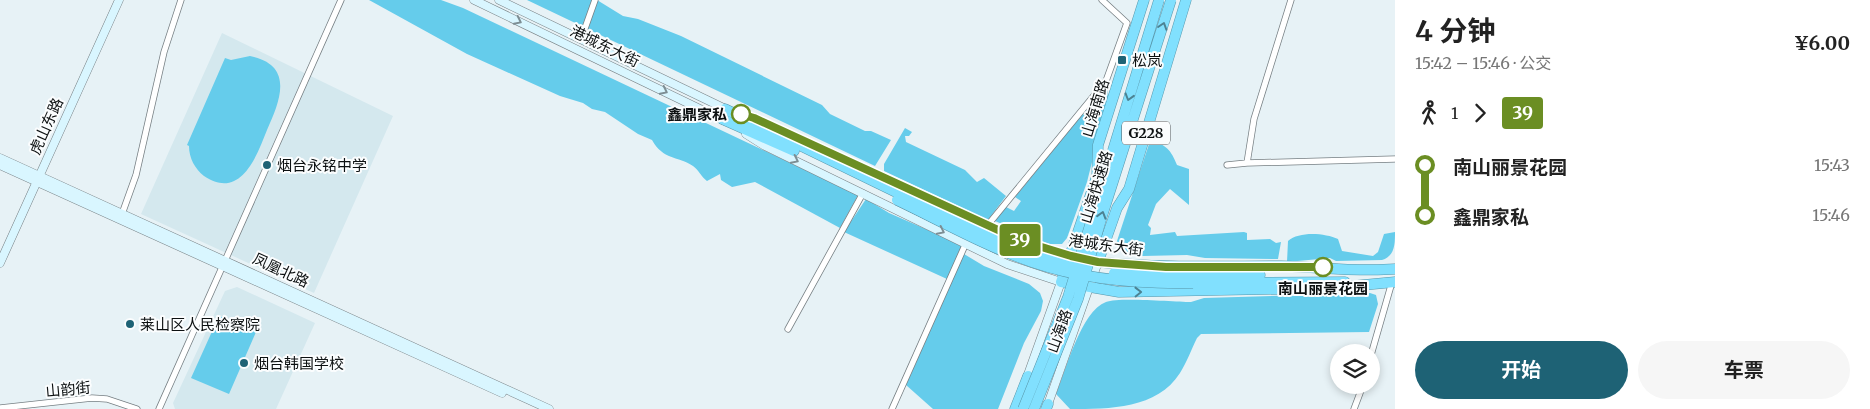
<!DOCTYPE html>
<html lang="zh">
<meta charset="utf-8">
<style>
body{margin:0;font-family:Merriweather,"Noto Sans SC",serif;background:#f6f6f6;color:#222;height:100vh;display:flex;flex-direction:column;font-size:19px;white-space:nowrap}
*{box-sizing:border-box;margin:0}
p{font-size:16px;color:#767676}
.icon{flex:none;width:28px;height:28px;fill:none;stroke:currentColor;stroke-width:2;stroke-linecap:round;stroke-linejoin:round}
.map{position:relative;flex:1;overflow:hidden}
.panel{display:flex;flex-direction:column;background:#fff;width:475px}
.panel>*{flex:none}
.badge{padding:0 10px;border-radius:4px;font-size:18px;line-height:32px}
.tools{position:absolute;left:1330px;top:344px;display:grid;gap:10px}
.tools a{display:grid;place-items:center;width:50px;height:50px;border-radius:50%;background:#fff;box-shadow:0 2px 8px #0003;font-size:25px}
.map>.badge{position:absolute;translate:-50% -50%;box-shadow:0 0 0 2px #fff}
.legs{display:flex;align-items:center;gap:8px;height:55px;padding:0 20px;font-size:16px}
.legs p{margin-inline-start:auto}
.summary{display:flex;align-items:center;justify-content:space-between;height:85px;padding:0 20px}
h1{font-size:28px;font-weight:700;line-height:38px}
.action{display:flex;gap:10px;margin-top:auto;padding:10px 20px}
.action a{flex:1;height:58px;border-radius:30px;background:#1e6275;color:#fff;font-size:20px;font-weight:700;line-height:58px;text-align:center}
.action a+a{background:#f6f6f6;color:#222}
ul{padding:0 20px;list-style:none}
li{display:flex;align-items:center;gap:18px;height:50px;font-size:19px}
li i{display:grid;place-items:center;width:8px;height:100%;margin:0 6px;background:currentColor}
li i::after{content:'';width:12px;height:12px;margin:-6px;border:4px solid;border-radius:50%;background:#fff}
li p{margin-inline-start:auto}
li:first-child i{background:linear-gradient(#0000 50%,currentColor 0)}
li:last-child i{background:linear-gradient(currentColor 50%,#0000 0)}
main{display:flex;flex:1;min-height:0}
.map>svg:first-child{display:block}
.built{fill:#d4e8ee}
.green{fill:#65cceb}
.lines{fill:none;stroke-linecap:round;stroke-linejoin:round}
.street-casing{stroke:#767f83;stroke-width:7}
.secondary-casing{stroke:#767f83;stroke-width:9}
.highway-casing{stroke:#5897ab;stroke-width:11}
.street{stroke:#fff;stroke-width:5.5}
.secondary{stroke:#d9f6ff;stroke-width:8}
.highway{stroke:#81e0fe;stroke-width:10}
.highway-bridge-casing{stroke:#5897ab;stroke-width:11;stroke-linecap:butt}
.highway-bridge{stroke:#81e0fe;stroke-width:10}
.oneway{stroke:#7d8e94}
.oneway2{stroke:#4c8293}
.line-1-casing{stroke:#fff;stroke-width:11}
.line-1{stroke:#6b8e23;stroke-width:8}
.poi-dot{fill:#1e6275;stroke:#fbfdfe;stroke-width:2}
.stop-1-dot{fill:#fff;stroke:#6b8e23;stroke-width:2.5}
.labels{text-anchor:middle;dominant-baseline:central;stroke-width:4;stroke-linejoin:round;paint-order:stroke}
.shield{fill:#fbfdfe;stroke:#545758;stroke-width:1}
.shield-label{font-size:14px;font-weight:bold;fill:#0c1011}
.street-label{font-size:15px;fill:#0c1011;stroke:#fbfdfe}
.poi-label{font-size:15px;fill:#0c1011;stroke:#fbfdfe;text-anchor:start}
.stop-label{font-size:15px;font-weight:bold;fill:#0c1011;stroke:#fbfdfe;text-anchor:end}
</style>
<main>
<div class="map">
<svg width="1395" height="409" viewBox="0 0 1395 409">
<rect width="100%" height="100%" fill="#e7f2f6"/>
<path class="built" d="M222,33l171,83 -79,177 -173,-79z
M237,287l78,36 -39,86h-101l-2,-6 52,-112z"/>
<path class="green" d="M369,0h72l22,8 395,187 -18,33 -85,-46 -23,5 -11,-7 -1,-6 -13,7c-6,-4 -8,-11 -14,-15 -15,-10 -30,-6 -41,-26l-14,-6 -33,-22 -13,-3 -9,-6 -23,-7 -93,-42z
M527,0h70l26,16 15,3 43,17 141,69 8,9 35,17h6l20,9 -16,26z
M250,56c45,9 30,45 17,74 -10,25 -26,71 -63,46 -9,-7 -15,-18 -15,-30l-2,-1 38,-87 6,2z
M1103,89h5v9l-21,84 -20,56 -5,6h-13l-54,-23 11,-14 8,4 7,-10 -6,-4z
M905,128l7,4 -3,4h-4l1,6 59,28 12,12 7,-4 22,18 -18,24 -104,-49v-7z
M1150,141c16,3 21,9 27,24l12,4v36l-19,-16 -14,15 -8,21 3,3 -1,7 25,-3 2,4 67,-4 3,1v7l23,-1 6,4 5,-1 -3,17 -73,-1 -18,-3 -44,1 -23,-5 -4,-7z
M866,199l23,14 73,32 -15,34 -103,-47z
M1395,232c0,12 0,24 -13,28l-46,1 -6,-3 -43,4 1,-21c11,-10 37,-8 50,-2l4,12 31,5 5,-4 6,-18z
M964,254l20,12 45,18 11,9 3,8 -2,10 -17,32 -26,66h-65l-27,-24z
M1370,293l6,2 2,9 -9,28 -168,2 -4,4c-6,12 -10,24 -17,35 -23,36 -70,36 -110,36l-14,-15c10,-24 25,-83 50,-92 13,-5 68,0 85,0l13,-4z
M219,316l37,16 -27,62 -38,-16z"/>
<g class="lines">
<g class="street-casing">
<path id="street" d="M586,41l-2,-10 11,-31
M1247,163l7,-44 37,-119
M1227,165l20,-2 148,-4
M122,214l14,-39 28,-123 17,-52
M987,226l119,-145 21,-58 -25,-23
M788,329l75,-136
M1371,355l21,-73
M0,408l92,-10 15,1 30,10
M159,409l182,-409
M892,409l74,-166
M1354,409l9,-24"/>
</g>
<g class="secondary-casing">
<path id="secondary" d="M474,0l251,121
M499,0l231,111
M753,117l269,124 52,16
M746,134l19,12 242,118 54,18 -35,98
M0,158l549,251
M0,165l502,228
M0,263l119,-263
M1047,407l51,-145 -5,-1"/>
</g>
<g class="highway-casing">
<path id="highway" d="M1144,0l-46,145 -1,31 -36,106 58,10 212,-4 64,-6
M1186,0l-57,189 -12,19 -19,54c61,6 121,4 183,4 38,1 76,6 114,3
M725,109l175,85
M722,119l72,32
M1193,275h67
M1193,283l152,-1
M1015,409l13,-33
M1046,409l2,-5"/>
</g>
<use href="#street" class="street"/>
<use href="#secondary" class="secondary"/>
<use href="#highway" class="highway"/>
<g class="highway-bridge-casing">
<path id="highway-bridge" d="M900,194l107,50 68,23
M897,200c44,21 88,46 135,62 52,18 107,22 161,21
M1114,273l79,2
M1023,409l45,-112 91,-297
M1034,409l44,-110 24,-83 69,-216"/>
</g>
<use href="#highway-bridge" class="highway-bridge"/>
</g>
<defs><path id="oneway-chevron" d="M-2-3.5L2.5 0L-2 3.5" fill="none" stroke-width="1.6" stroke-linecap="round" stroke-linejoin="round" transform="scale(1.25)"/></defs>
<g class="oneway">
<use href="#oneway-chevron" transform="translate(518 21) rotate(26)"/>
<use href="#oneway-chevron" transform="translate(664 91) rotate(26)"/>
<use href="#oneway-chevron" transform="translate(795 160) rotate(26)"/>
<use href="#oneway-chevron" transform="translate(941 231) rotate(26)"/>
</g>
<g class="oneway2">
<use href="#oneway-chevron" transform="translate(1163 26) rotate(-72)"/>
<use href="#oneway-chevron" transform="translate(1129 97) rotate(107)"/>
<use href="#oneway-chevron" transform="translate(1102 215) rotate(-73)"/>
<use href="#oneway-chevron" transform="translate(1138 292) rotate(-1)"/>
</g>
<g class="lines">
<g class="line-1-casing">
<path id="line-1" d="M741,114l13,4 268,123 49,15 27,6 68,5h157"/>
</g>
<use href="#line-1" class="line-1"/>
</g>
<g class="poi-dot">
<rect x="1117" y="55" width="10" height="10" rx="2.5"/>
<circle cx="267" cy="165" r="5"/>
<circle cx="130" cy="324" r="5"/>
<circle cx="244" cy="363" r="5"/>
</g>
<g class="stop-1-dot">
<circle cx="741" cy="114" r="9"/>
<circle cx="1323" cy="267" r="9"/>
</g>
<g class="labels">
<rect class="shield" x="1122" y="121.5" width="48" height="23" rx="4"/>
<g class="shield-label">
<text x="1146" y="133">G228</text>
</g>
<g class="street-label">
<text transform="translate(605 46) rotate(26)">港城东大街</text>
<text transform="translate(1095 108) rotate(-73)">山海南路</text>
<text transform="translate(46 126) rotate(-66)">虎山东路</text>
<text transform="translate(1096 187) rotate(-73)">山海快速路</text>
<text transform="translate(1106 245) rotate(8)">港城东大街</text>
<text transform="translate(281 270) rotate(25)">凤凰北路</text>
<text transform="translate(1059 331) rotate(-70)">山海路</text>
<text transform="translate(68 389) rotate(-5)">山韵街</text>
</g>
<g class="poi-label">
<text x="1132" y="60">松岚</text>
<text x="277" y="165">烟台永铭中学</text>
<text x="140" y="324">莱山区人民检察院</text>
<text x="254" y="363">烟台韩国学校</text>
</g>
<g class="stop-label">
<text x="727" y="114">鑫鼎家私</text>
<text x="1323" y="288" text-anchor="middle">南山丽景花园</text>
</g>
</g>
</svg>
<div class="tools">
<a><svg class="icon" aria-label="layers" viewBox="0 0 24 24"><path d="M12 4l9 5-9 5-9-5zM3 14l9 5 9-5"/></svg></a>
</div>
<b class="badge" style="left:1020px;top:240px;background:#6b8e23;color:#fff">39</b>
</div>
<section class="panel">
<div class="summary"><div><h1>4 分钟</h1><p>15:42 – 15:46 · 公交</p></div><b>¥6.00</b></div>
<div class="legs"><svg class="icon" aria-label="walk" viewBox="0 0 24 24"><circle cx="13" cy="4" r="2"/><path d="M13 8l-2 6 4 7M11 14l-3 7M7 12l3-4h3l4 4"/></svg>1<svg class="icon" aria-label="forward" viewBox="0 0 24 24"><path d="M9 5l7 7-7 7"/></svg><b class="badge" style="background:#6b8e23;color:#fff">39</b></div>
<ul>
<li><i style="color:#6b8e23"></i><b>南山丽景花园</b><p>15:43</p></li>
<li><i style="color:#6b8e23"></i><b>鑫鼎家私</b><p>15:46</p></li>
</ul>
<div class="action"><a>开始</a><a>车票</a></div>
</section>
</main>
